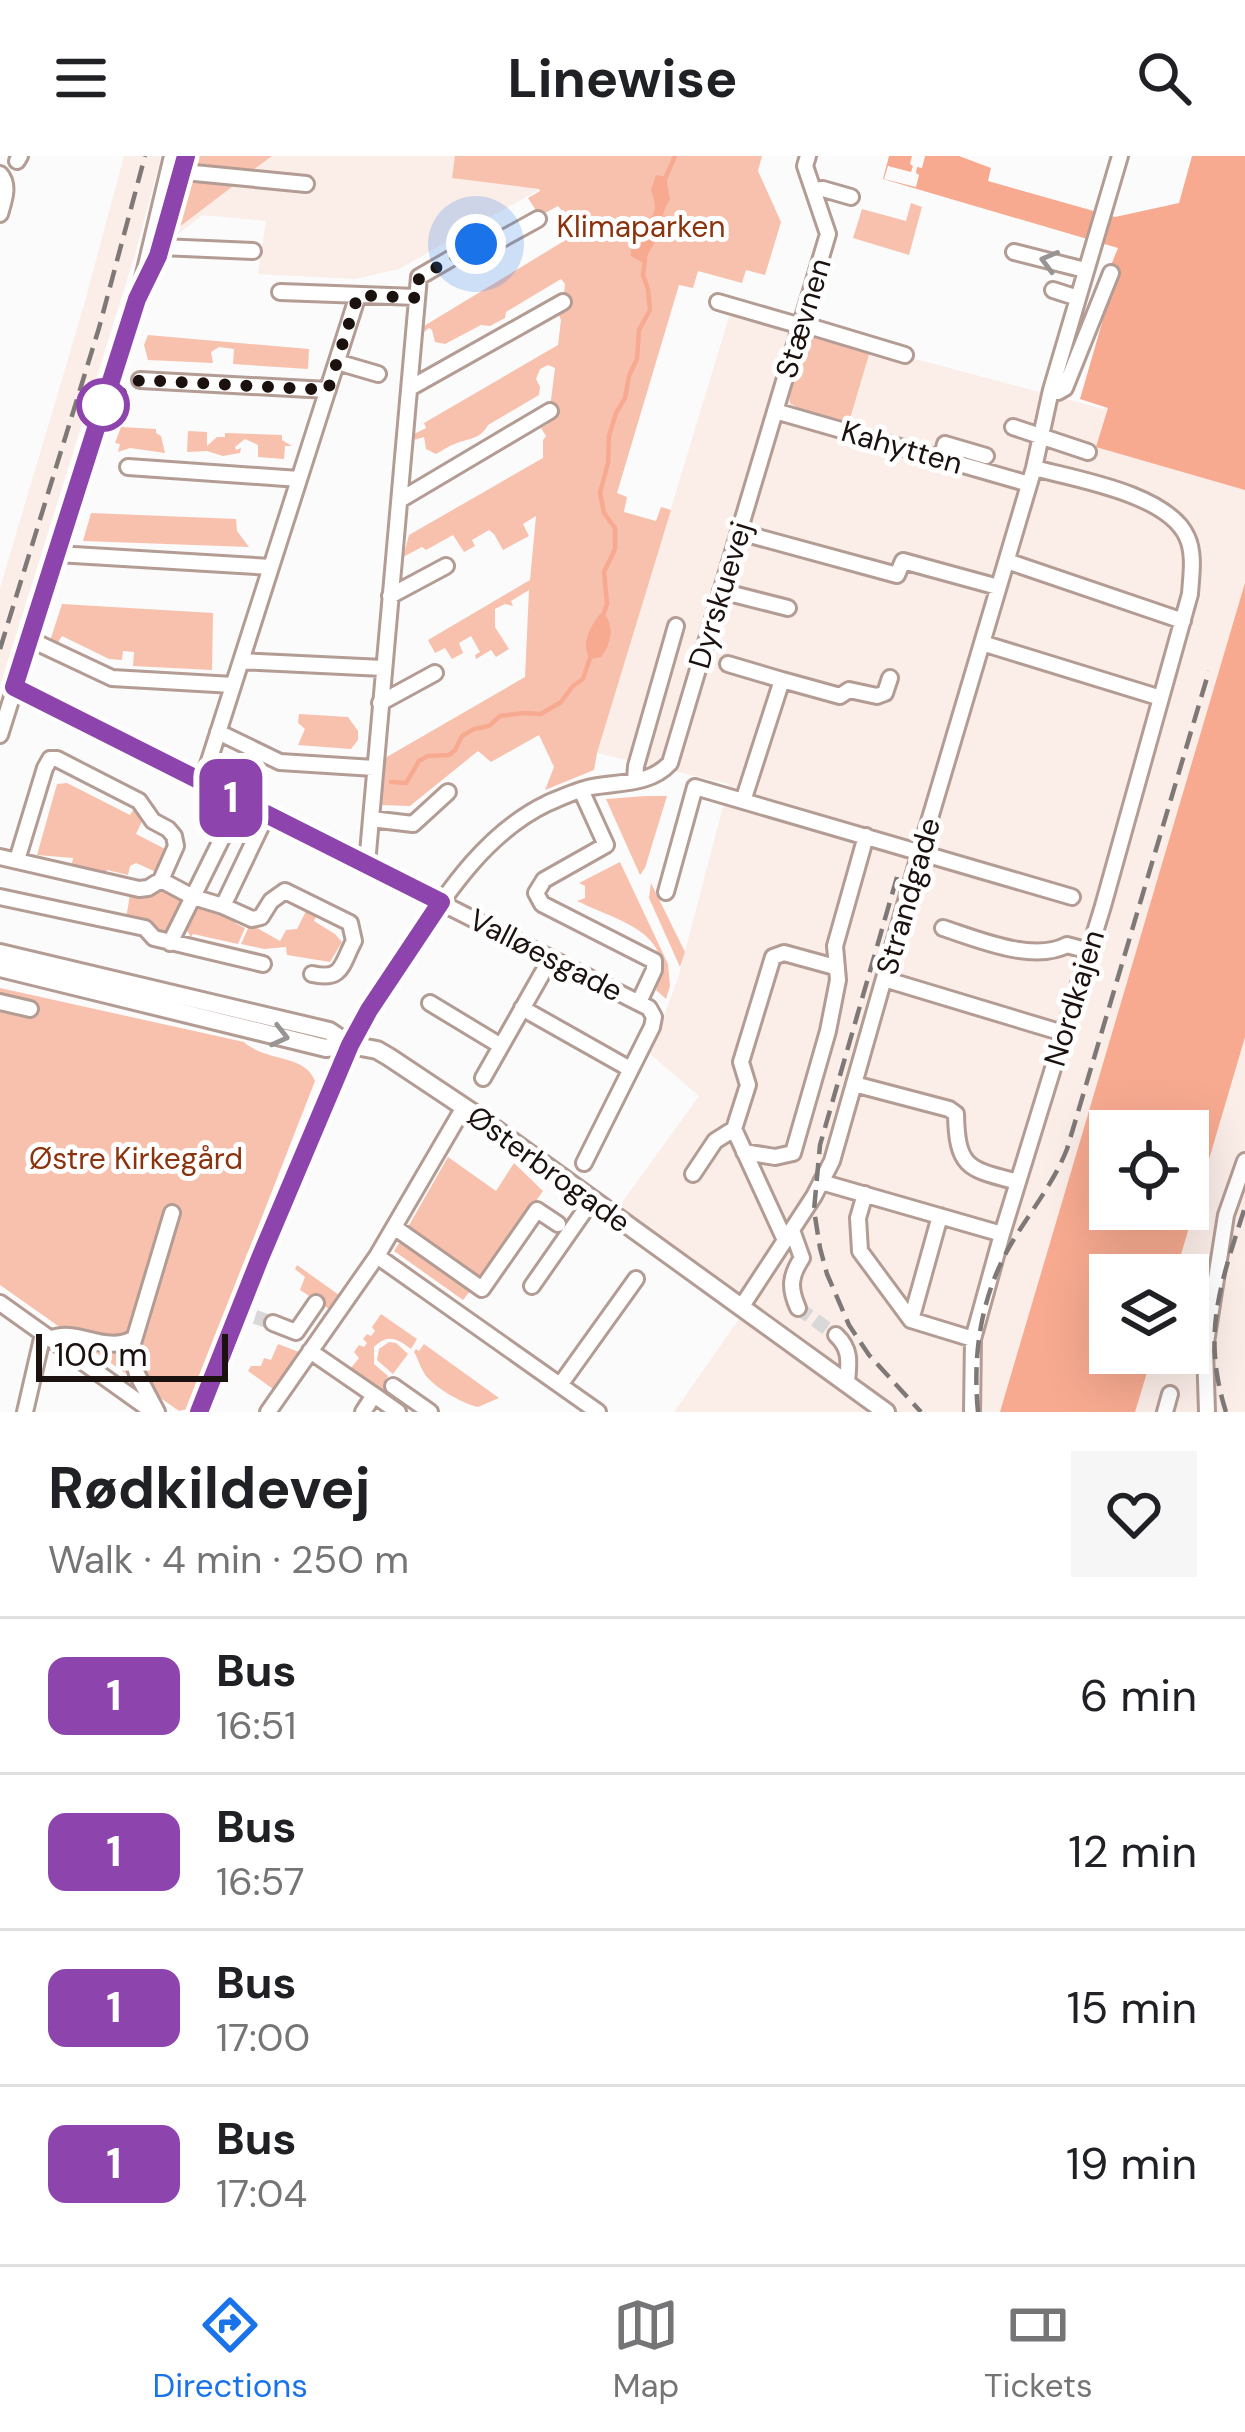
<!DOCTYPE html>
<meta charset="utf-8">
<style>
body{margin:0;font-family:"DM Sans",sans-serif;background:#f6f6f6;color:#202124;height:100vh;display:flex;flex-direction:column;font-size:45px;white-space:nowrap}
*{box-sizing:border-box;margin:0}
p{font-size:39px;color:#757577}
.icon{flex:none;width:66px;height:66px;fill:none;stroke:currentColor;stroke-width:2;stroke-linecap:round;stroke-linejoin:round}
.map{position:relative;height:1256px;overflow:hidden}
.drawer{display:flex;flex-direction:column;background:#fff;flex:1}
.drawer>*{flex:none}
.badge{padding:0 24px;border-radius:18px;font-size:42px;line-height:78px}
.controls{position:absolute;left:1089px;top:954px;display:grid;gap:24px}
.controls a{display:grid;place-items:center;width:120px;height:120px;border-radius:0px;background:#fff;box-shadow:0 12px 48px #0002;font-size:60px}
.scale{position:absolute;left:36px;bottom:30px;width:192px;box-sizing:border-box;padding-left:12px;border:6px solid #1b120f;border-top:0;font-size:33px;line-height:42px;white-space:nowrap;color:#1b120f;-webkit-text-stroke:9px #fff;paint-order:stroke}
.you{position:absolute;width:60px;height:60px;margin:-30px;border:9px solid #fff;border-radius:50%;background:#1a73e8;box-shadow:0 0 0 18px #1a73e833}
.map>.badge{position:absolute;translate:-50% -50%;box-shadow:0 0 0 6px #fff}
.round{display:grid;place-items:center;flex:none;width:126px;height:126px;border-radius:0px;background:#f6f6f6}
.headline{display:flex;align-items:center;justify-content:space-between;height:204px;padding:0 48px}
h1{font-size:57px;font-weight:700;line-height:90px}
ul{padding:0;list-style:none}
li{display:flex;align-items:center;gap:36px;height:156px;padding:0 48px;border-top:3px solid #e0e0e0}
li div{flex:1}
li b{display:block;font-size:45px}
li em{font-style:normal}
li .badge{min-width:132px;font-weight:700;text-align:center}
header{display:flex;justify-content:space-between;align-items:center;height:156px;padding:0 48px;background:#fff;font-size:54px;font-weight:700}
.menu{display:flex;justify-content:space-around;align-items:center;height:168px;border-top:3px solid #e0e0e0;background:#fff;font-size:33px;color:#757577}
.menu a{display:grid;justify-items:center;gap:6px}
.menu .selected{color:#1a73e8}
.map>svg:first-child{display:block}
.built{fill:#fbede8;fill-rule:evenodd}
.green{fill:#f8c1ae}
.water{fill:#f7aa90;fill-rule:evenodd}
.pier{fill:#fbfbfb}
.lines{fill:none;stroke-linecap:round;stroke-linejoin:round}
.stream{stroke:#f7aa90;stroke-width:4.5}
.minor-tunnel{stroke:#d9d8d8;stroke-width:14;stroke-dasharray:14 7;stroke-linecap:butt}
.minor-casing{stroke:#b39c93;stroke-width:20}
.major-casing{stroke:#b39c93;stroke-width:22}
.minor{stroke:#fff;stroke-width:14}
.major{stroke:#fff;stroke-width:16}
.rail{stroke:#7e7977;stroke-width:4.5;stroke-dasharray:18 9;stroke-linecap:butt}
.oneway{stroke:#989493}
.line-casing{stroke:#fff;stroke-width:27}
.line{stroke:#8e44ad;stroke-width:18}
.walk{stroke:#1b120f;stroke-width:12;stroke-dasharray:0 21.6}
.stop-dot{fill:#fff;stroke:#8e44ad;stroke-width:6}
.labels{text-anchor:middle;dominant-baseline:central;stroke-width:10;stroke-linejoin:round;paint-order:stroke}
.park-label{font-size:30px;fill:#8b330f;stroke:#fff}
.street-label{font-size:30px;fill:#1b120f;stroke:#fff}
</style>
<header><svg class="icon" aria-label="menu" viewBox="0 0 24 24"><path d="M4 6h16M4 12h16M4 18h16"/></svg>Linewise<svg class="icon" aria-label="search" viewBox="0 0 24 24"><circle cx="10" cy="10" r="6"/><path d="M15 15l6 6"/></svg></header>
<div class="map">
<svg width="1245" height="1256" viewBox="0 0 1245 1256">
<rect width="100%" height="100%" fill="#fbfbfb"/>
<path class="built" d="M124,0h37l-25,95 -136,435v-98l84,-283z
M184,0h360l-4,33 -141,80 -44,10 -97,-5 8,-53 -63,-6 -35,27z
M1245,102v1154h-360l-267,-204 81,-112 -49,-42 28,-76 51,-194 -132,-31 134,-443 373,99 38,-114zM1110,975h78v78h-78zM1110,1119h78v78h-78z
M739,1163l130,93h-195z"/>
<path class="green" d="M195,0h77l-23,17 -56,-7z
M455,0h307l-4,15 23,51 -16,53 -19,-5 -4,13 -44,-12 -5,17 -14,-3 -62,208 10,4 -3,15 32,9 5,-14 10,3 -74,243 -3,17 -49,20 9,-23 -15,-32 -48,27 -13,-11 -68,55 -29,-1 4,-47 140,-81 4,-87 -18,11 2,5 -8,-2 -10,5v18l14,22 -13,8 -5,-7 -15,9 -1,-4 5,-3 -9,-16 -12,7 4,10 -11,6 -7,-11 -10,5 -7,-13 102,-60 6,-64 -13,8 6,12 -26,14 -9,-16 -5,-4 -17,10 3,6 -11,6 -11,-17 -27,15 -4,-3 -19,10 6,-22 134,-77v-18l3,-4 -5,-8 7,-4 7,-56 -7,-3 -8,4 -4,10 4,8 -1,8 -51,30c-7,13 -16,13 -28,17 -8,2 -17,8 -24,12l-10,-5 -2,-12 -10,3v-6l12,-6 -2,-5 134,-78 3,-25 -2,-5 3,-3 3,-28 -4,-5 -55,33 -1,6 -15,8 -9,-1 -36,19 -10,-2 -3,-12 -3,-2 -5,4v-6l145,-88 2,-16 -13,-16 -13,7 -8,-1 -9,-14 12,-7 -1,-2 -87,-11z
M193,21l44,6 -63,48 14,-52z
M911,47l11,4 -13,48 -56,-17 9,-29 44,12z
M806,176l64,19 -21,71 -51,-14 -8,-5 -1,-8z
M148,179l161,14 -1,20 -75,-5 1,-15 -15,-2 -8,5 2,11 -65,-3 -4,-15z
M121,271l35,2v4l5,3 4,17 -35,-5 -12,4 2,-8 -5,-1z
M188,275l19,1v14l10,-9h8v-4l57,2v5l10,6h-7l-1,13 -26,-2v-12l-13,-6 -10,8 1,3 5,-2 -1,5 -17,3 -16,-5 -20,1z
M91,357l145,6 1,12 12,16 -166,-6z
M62,448l151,9 -1,57 -79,-4 1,-14 -11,-1 -1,9 -13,-1 -47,-23 -5,8 -7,-3z
M299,558l49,3 10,14v9l-7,9 -53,-4 7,-16 -7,-6z
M67,627l63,32 5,-8 9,10 -8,17 31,16 -11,22 -20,-9 -6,3 -2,9 -21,-5 -2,6 -34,-7 2,-11 -36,-3 20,-71z
M646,640h21l-22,72 -5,7 -34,-76z
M620,706l48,102 2,22 -4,13 -10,-9c23,-57 -38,-69 -79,-89l8,-3v-12l-6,-3z
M651,727l34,69 -5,15 -31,-69z
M164,733l17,11 -12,30 -9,1 -34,-12 4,-25 16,3z
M197,750l40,11 -2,6 10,5 -7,16 -45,-10 -2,3 -7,-11 9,-19z
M308,751l10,5 -4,9 21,13 7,8 -12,20 -43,-7 -1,-8 -22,2 -23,-5 9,-20 30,17 6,-11 11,-1z
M0,832l244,54c23,21 60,11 71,39l-128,328 -8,2 -179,-126z
M448,1001l48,34 18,-28 29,28 -63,88 -72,-52z
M401,1084l70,50 -8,10 -69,-49z
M297,1109l42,30 -10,14 -29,-19 5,-13 -10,-8z
M381,1158l36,25 -6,10c-13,-10 -23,-16 -37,-2v17l14,12 -5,8 5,5 -4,5 -33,-26 8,-10 -5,-6 5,-7 5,2 3,-4 -4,-4 4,-5 4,2 4,-5 -3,-4z
M389,1186l7,1 12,11 -15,20 -16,-14 2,-11z
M278,1188l21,8 -26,37 -25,-18 3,-5h10l3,-8 7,2z
M424,1188l75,54 -21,9c-15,-3 -49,-22 -55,-36 -4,-6 -5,-13 -9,-19l2,-3 3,2z"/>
<path class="water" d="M889,0h70l32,12 -3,13 127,36 64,-14 13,-47h53v334l-149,-43 12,-39 -28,-9 28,-97 12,-26 -11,-6 9,-22 -235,-69z
M656,19l10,2 4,22c-8,12 -8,25 -13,38 -4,10 -10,16 -12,27l-14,-8 -1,-21c20,-16 31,-18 21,-45z
M1245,427v454l-70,238h-65v78h43l-18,59h-135zM1188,975v78h-78v-78z
M604,457c11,13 7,32 -3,44l-11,2c-10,-15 0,-32 10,-45z"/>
<path class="pier" d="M912,0h13l-3,12 -5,-1 -1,6 3,2 -3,12 -32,-8 4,-13 23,6 2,-6 -3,-2z"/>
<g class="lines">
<path class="stream" d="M665,23l10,-23
M604,457l3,-9 -3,-32 11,-23v-21l-11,-15 -4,-20 8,-30 1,-27 7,-23 9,-15 4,-22 8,-17 2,-29 11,-20 -2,-21 -5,-14 2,-16
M391,626l15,1 13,-22 9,-5 21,-1 6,-5 7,-14 12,-7 15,-3 11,-10 23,-3 18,1 20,-12 12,-16 10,-7 7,-21"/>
<path class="minor-tunnel" d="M798,1152l38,27
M255,1161l18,6"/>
<g class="minor-casing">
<path id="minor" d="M17,5l3,-5
M174,15l132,13
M0,18c10,11 4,26 0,40
M813,34l10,-1 28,8
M161,91l92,4
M1014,96l71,18
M150,116l8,-16 28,-100
M1053,134l25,8
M280,136l137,5
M718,146l83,24
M802,168l103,31
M337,206l41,12
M140,224l188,10
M410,232l153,-86
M1051,234l7,2 7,-4 46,-115
M775,255l254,73
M1013,271l75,25
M941,303l4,-15 41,12
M128,311l171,12
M400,344l150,-89
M739,376l158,43 6,-14 95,26
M57,398l214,13
M1007,405l176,60
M721,435l67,17
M390,440l56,-30
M29,483l83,39 121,7
M982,487l179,55
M241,505l142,7
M728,508l54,16 -39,121
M782,524l58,16 9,-6 28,6 8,-3 5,-15
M14,531l635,321 5,9 -2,10 -68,136
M380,547l55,-30
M218,576l62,30 94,6
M0,579l138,-436 34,-143
M635,624l1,-14 40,-140
M202,627l156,-488
M581,634l25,55 -62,35 -8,13 6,11 112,57v9l-15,32
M371,663l42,5 35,-32
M0,701l139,32 9,-1 13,-8 32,17 30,9 29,13 9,-2 10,-16 14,-10 65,32 4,18c-13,24 -11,40 -42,33
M17,704l28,-92 5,-9h7l82,42 14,20 15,8 6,7 2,10 -15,34
M367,708l52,-587 57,-33 24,-4 38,-21
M666,736l29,-105 377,110
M0,741l145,31 9,10 109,26
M223,750l43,-90
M943,772c34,11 90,35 124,17l22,6
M170,787l70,-141
M884,823l179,54
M0,846l30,7
M430,847l71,43
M522,852l108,61
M483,922l68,-120
M854,928l95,25 7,5c1,55 13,55 62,68
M744,996l31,5 18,-4 35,-122 10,-51 -3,-34 31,-110
M693,1018l22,-33 19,-12
M821,1026l181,52
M865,1038l-7,24 2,33 51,69 62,19
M394,1071l88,62 55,-79 21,14
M792,1074l10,28c-12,18 -13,30 -4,50
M785,1084l-51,-111 14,-44 -7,-23 32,-105 11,-4 51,14
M377,1100l221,156
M532,1130l60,-86
M0,1147l153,109
M742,1150l72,-110 18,-35 88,-309 114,-384 17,-78 69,-234
M911,1164l29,-104
M273,1167l23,9 20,-29
M836,1179c15,14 13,27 11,47
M50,1183c27,-12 54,15 83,0
M310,1195l64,44
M560,1229l76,-106
M393,1230l37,26
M25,1256l18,-78
M157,1256l-20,-38 -6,-24 41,-137
M199,1256l61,-154 90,-213c18,-33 38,-64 59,-95 38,-57 76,-117 139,-147 14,-6 29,-13 44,-16 27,-5 58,-2 78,-24l158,-529 -23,-68 3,-10
M268,1256l109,-156 87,-149
M363,1256l11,-17 24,17
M972,1256l1,-73 29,-105 101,-328 87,-312c1,-17 5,-40 -3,-57 -19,-43 -111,-58 -153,-69
M1165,1256l5,-18
M1207,1256l-2,-63 21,-134 19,-54"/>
</g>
<g class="major-casing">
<path id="major" d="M0,797l329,78 21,14
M0,812l326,80 24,-3 27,5 12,7 84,56 413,299"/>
</g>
<use href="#minor" class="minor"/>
<use href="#major" class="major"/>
<path class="rail" d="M0,493l99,-321 46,-172
M897,721l-77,268 -6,65 6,38 7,26 22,51 20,30 52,57
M978,1256c-6,-61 4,-121 36,-173 19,-31 40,-57 53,-90l142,-478
M1226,1256c-25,-79 -5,-129 19,-205"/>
</g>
<defs><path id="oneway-chevron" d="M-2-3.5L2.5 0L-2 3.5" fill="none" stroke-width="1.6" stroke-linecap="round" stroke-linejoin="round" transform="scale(3)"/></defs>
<g class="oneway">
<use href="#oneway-chevron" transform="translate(1049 105) rotate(-165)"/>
<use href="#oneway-chevron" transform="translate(280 880) rotate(14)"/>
</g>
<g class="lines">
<g class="line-casing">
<path id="line" d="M186,0l-28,100 -21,43 -123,388 427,215 -72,108 -19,35 -90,213 -61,154"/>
</g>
<use href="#line" class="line"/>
<path class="walk" d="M103,249l37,-25 188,10 30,-95 59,3 2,-20 57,-34"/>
</g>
<circle class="stop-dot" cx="103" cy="249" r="24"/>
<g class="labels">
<g class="park-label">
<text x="641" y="70">Klimaparken</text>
<text x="136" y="1002">Østre Kirkegård</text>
</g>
<g class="street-label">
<text transform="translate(803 162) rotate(-73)">Stævnen</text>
<text transform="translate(902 291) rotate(16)">Kahytten</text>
<text transform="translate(720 439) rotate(-73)">Dyrskuevej</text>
<text transform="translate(908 740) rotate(-74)">Strandgade</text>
<text transform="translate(546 799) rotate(27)">Valløesgade</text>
<text transform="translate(1074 842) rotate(-73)">Nordkajen</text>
<text transform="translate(549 1013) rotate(36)">Østerbrogade</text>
</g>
</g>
</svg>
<div class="controls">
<a><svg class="icon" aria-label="locate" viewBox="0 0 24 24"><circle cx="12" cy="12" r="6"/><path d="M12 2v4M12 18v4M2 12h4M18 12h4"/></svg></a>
<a><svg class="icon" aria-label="layers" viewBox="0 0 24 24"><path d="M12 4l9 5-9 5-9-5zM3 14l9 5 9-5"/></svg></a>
</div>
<div class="scale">100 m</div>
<div class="you" style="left:476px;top:88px"></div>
<b class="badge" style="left:231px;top:642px;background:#8e44ad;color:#fff">1</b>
</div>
<section class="drawer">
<div class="headline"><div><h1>Rødkildevej</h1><p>Walk · 4 min · 250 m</p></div><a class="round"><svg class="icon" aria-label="heart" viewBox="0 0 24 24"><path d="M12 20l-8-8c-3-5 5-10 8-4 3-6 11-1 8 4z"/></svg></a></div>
<ul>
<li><span class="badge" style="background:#8e44ad;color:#fff">1</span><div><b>Bus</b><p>16:51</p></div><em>6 min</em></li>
<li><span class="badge" style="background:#8e44ad;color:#fff">1</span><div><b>Bus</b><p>16:57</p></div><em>12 min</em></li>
<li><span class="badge" style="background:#8e44ad;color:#fff">1</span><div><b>Bus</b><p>17:00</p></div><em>15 min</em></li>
<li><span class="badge" style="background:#8e44ad;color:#fff">1</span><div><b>Bus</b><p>17:04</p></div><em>19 min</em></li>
</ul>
</section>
<nav class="menu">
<a class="selected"><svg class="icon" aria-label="directions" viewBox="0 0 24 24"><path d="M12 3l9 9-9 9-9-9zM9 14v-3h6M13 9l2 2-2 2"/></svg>Directions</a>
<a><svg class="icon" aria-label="map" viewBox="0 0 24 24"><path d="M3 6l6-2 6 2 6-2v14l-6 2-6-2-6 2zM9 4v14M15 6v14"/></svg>Map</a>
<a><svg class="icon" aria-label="tickets" viewBox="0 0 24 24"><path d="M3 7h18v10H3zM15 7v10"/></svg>Tickets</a>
</nav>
